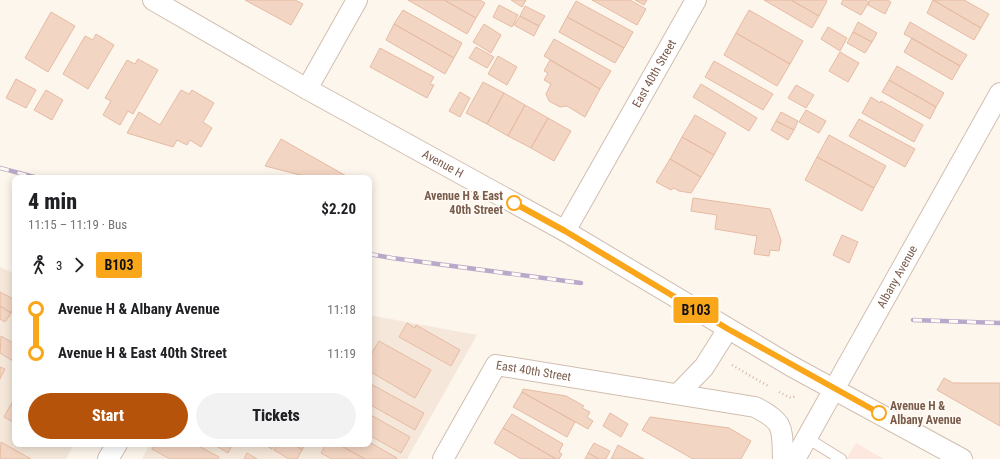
<!DOCTYPE html>
<meta charset="utf-8">
<style>
body{margin:0;font-family:"Roboto Condensed",sans-serif;background:#f2f2f2;color:#202124;height:100vh;display:flex;flex-direction:column;font-size:15px;white-space:nowrap}
*{box-sizing:border-box;margin:0}
p{font-size:13px;color:#757577}
.icon{flex:none;width:22px;height:22px;fill:none;stroke:currentColor;stroke-width:2;stroke-linecap:round;stroke-linejoin:round}
.map{position:relative;flex:1;overflow:hidden}
.drawer{position:absolute;left:12px;top:175px;width:360px;height:272px;display:flex;flex-direction:column;background:#fff;border-radius:8px;box-shadow:0 2px 10px #0003}
.drawer>*{flex:none}
.badge{padding:0 8px;border-radius:3px;font-size:14px;line-height:26px}
.map>.badge{position:absolute;translate:-50% -50%;box-shadow:0 0 0 2px #fff}
.legs{display:flex;align-items:center;gap:6px;height:44px;padding:0 16px;font-size:13px}
.legs p{margin-inline-start:auto}
.overview{display:flex;align-items:center;justify-content:space-between;height:68px;padding:0 16px}
h1{font-size:22px;font-weight:800;line-height:30px}
.primary-button{display:flex;gap:8px;margin-top:auto;padding:8px 16px}
.primary-button a{flex:1;height:46px;border-radius:24px;background:#b45309;color:#fff;font-size:16px;font-weight:800;line-height:46px;text-align:center}
.primary-button a+a{background:#f2f2f2;color:#202124}
ul{padding:0 16px;list-style:none}
li{display:flex;align-items:center;gap:14px;height:44px;font-size:15px}
li i{display:grid;place-items:center;width:6px;height:100%;margin:0 5px;background:currentColor}
li i::after{content:'';width:10px;height:10px;margin:-5px;border:3px solid;border-radius:50%;background:#fff}
li p{margin-inline-start:auto}
li:first-child i{background:linear-gradient(#0000 50%,currentColor 0)}
li:last-child i{background:linear-gradient(currentColor 50%,#0000 0)}
.map>svg:first-child{display:block}
.residential{fill:#f5e8da}
.commercial{fill:#fde8e0}
.building{fill:#f3d5c3;stroke:#e6bba3}
.lines{fill:none;stroke-linecap:round;stroke-linejoin:round}
.lane-casing{stroke:#d1beb0;stroke-width:12}
.street-casing{stroke:#d1beb0;stroke-width:22}
.path{stroke:#d9b8a5;stroke-width:2.5;stroke-dasharray:1 3;stroke-linecap:butt}
.lane{stroke:#fff;stroke-width:10}
.street{stroke:#fff;stroke-width:20}
.rail-casing{stroke:#b9a8c9;stroke-width:4.5}
.rail{stroke:#fffaf3;stroke-width:3;stroke-dasharray:9;stroke-linecap:butt}
.line-1-casing{stroke:#fff;stroke-width:9}
.line-1{stroke:#faa61a;stroke-width:6}
.stop-1-dot{fill:#fff;stroke:#faa61a;stroke-width:2}
.labels{text-anchor:middle;dominant-baseline:central;stroke-width:3.5;stroke-linejoin:round;paint-order:stroke}
.street-label{font-size:12px;fill:#7a5c4d;stroke:#fffaf3}
.stop-label{font-size:12px;font-weight:bold;fill:#7a5c4d;stroke:#fffaf3;text-anchor:end}
</style>
<div class="map">
<svg width="1000" height="459" viewBox="0 0 1000 459">
<rect width="100%" height="100%" fill="#fdf6ec"/>
<path class="residential" d="M0,267l15,7v170h59l-8,15h-66z
M369,315l108,20 -70,124h-265l8,-15h219z"/>
<path class="commercial" d="M856,443l28,16h-38z"/>
<path class="building" d="M245,0h50l8,4 -12,21z
M408,0h36l32,18 -9,16z
M444,0h36l5,3 -9,15z
M511,0h15l-4,7z
M592,0h38l16,9 -9,16z
M635,0h12l-3,5z
M764,0h27l28,16 -7,12z
M791,0h35l1,1 -8,15z
M843,0h23l3,2 -8,13 -20,-11z
M870,0h17l4,2 -6,12 -17,-9z
M933,0h31l25,14 -8,14z
M933,0l48,28 -7,12 -47,-27z
M576,1l57,31 -9,16 -57,-31z
M499,5l19,10 -6,12 -19,-10z
M525,6l20,10 -6,10 -19,-10z
M403,10l59,33 -8,15 -60,-34z
M749,10l54,31 -13,23 -54,-31z
M51,12l24,14 -27,46 -23,-14z
M520,16l19,10 -5,10 -20,-11z
M567,17l57,31 -9,15 -56,-31z
M858,22l19,11 -5,9 -19,-10z
M910,22l57,33 -7,11 -56,-32z
M394,24l60,34 -9,16 -59,-34z
M484,24l17,11 -10,18 -18,-11z
M828,27l19,11 -7,13 -19,-12z
M853,32l19,10 -7,11 -18,-10z
M736,33l54,31 -13,22 -53,-31z
M96,34l18,11 -26,44 -25,-15 22,-38 8,4z
M912,38l48,28 -8,14 -48,-28z
M554,39l57,32 -11,18 -56,-33z
M476,47l18,10 -7,11 -18,-10z
M380,48l54,29 -4,7 4,1 -7,13 -57,-31z
M840,52l19,11 -11,19 -19,-11z
M498,56l19,11 -10,18 -19,-11z
M138,59l20,11 -25,44 -5,-3 -8,14 -17,-10 8,-14 -6,-3 22,-38 8,4z
M550,60l50,29 -15,28 -18,-11 -7,1 -11,-6 -3,-7 5,-10 -7,-4 4,-7 -4,-2z
M714,61l59,33 -10,16 -58,-33z
M897,66l47,27 -8,14 -47,-27z
M16,79l20,11 -10,18 -20,-10z
M889,80l47,27 -6,12 -48,-27z
M483,82l21,11 -17,31 -21,-11z
M701,84l56,34 -8,13 -56,-34z
M796,85l18,10 -8,13 -18,-10z
M46,90l17,10 -11,20 -18,-10z
M181,90l8,4 3,-4 22,13 -11,19 9,6 -11,19 -11,-7 -3,5 -10,-5 -4,7 -46,-14 12,-21 21,13z
M460,92l10,6 -10,19 -11,-6z
M504,93l21,12 -17,31 -21,-12z
M871,97l9,6 1,-2 42,24 -9,17 -52,-29z
M525,105l23,13 -17,30 -23,-12z
M806,110l20,11 -7,12 -20,-11z
M781,112l17,9 -4,9 -18,-9z
M695,115l31,18 -12,22 -32,-18z
M548,118l23,13 -17,30 -23,-13z
M859,119l56,30 -10,18 -56,-31z
M776,121l18,9 -6,10 -17,-10z
M829,135l57,31 -12,22 -57,-31z
M682,137l32,18 -13,22 -31,-18z
M281,139l67,38 -1,1h-35l-47,-12z
M817,157l57,31 -12,23 -57,-31z
M670,159l31,18 -10,16 -12,-2 -5,-3 -3,2 -15,-8z
M693,198l77,11 11,31 -2,11 -9,-1 -1,6 -15,-2 3,-18 -42,-7 2,-14 -26,-4z
M842,235l16,7 -9,21 -16,-8z
M0,292l15,8v5l-4,8 -11,-7z
M0,306l11,7 -6,9 -5,-3z
M407,323l8,5 1,-3 44,25 -9,16 -52,-29z
M1,336l14,8v14l-2,3 -13,-8z
M379,341l52,29 -16,28 -46,-27v-13z
M0,367l5,2 -5,10z
M944,378l9,5h47v43l-63,-36z
M369,383l55,30 -9,17 -46,-26z
M523,389l43,7 18,10 -2,2 8,4 -3,5 6,4 -5,8 -66,-37z
M522,392l53,30 -8,15 -54,-30z
M15,397v26l-11,-6z
M610,413l18,11 -7,13 -18,-11z
M369,414l41,23 -9,16 -32,-18z
M512,414l51,30 -4,8 3,2 -3,5h-3l-53,-31z
M650,417l79,11 22,13 -10,18h-48l-51,-29z
M503,428l53,31h-35l-27,-16z
M1,442l30,17h-31z
M369,442l28,16 -1,1h-31l-27,-15h31z
M594,443l16,8 -4,8h-7l-11,-6z
M155,444h40l24,13 -1,2h-48l-18,-10z
M213,444h20l-5,9z
M263,444h12l-3,5z
M278,444h15l9,6 -5,9h-8l-15,-9z
M293,444h13l-4,6z
M326,444h12l27,15h-33l-11,-6z
M618,445l26,14h-33z
M247,453l10,6h-13z
M588,453l11,6h-14z"/>
<g class="lines">
<g class="lane-casing">
<path id="lane" d="M807,438l34,21"/>
</g>
<g class="street-casing">
<g id="street">
<path id="s1" d="M153,0l154,89 258,142 226,135 171,93"/>
<path d="M307,89l50,-89"/>
<path id="s2" d="M565,231l131,-231"/>
<path d="M678,394l26,-27 24,-38"/>
<path d="M108,459l9,-15"/>
<path id="s3" d="M443,459l53,-94 259,42c30,15 27,21 28,52"/>
<path id="s4" d="M795,459l205,-366"/>
</g>
</g>
<path class="path" d="M732,365l36,21
M779,392l12,6 5,-2"/>
<use href="#lane" class="lane"/>
<use href="#street" class="street"/>
<g class="rail-casing">
<path id="rail" d="M0,168l38,10
M369,254l23,4 189,25
M913,320l87,3"/>
</g>
<use href="#rail" class="rail"/>
</g>
<g class="lines">
<g class="line-1-casing">
<path id="line-1" d="M514,203l51,28 163,98 151,84"/>
</g>
<use href="#line-1" class="line-1"/>
</g>
<g class="stop-1-dot">
<circle cx="514" cy="203" r="7"/>
<circle cx="879" cy="413" r="7"/>
</g>
<g class="labels">
<g class="street-label">
<text stroke="none"><textPath href="#s2" startOffset="181">East 40th Street</textPath></text>
<text stroke="none"><textPath href="#s1" startOffset="333">Avenue H</textPath></text>
<text stroke="none"><textPath href="#s4" startOffset="209">Albany Avenue</textPath></text>
<text stroke="none"><textPath href="#s3" startOffset="146">East 40th Street</textPath></text>
</g>
<g class="stop-label">
<text x="503" y="196">Avenue H &amp; East<tspan x="503" dy="14">40th Street</tspan></text>
<text x="890" y="406" text-anchor="start">Avenue H &amp;<tspan x="890" dy="14">Albany Avenue</tspan></text>
</g>
</g>
</svg>
<b class="badge" style="left:696px;top:310px;background:#faa61a;color:#111">B103</b>
<section class="drawer">
<div class="overview"><div><h1>4 min</h1><p>11:15 – 11:19 · Bus</p></div><b>$2.20</b></div>
<div class="legs"><svg class="icon" aria-label="walk" viewBox="0 0 24 24"><circle cx="13" cy="4" r="2"/><path d="M13 8l-2 6 4 7M11 14l-3 7M7 12l3-4h3l4 4"/></svg>3<svg class="icon" aria-label="forward" viewBox="0 0 24 24"><path d="M9 5l7 7-7 7"/></svg><b class="badge" style="background:#faa61a;color:#111">B103</b></div>
<ul>
<li><i style="color:#faa61a"></i><b>Avenue H &amp; Albany Avenue</b><p>11:18</p></li>
<li><i style="color:#faa61a"></i><b>Avenue H &amp; East 40th Street</b><p>11:19</p></li>
</ul>
<div class="primary-button"><a>Start</a><a>Tickets</a></div>
</section>
</div>
